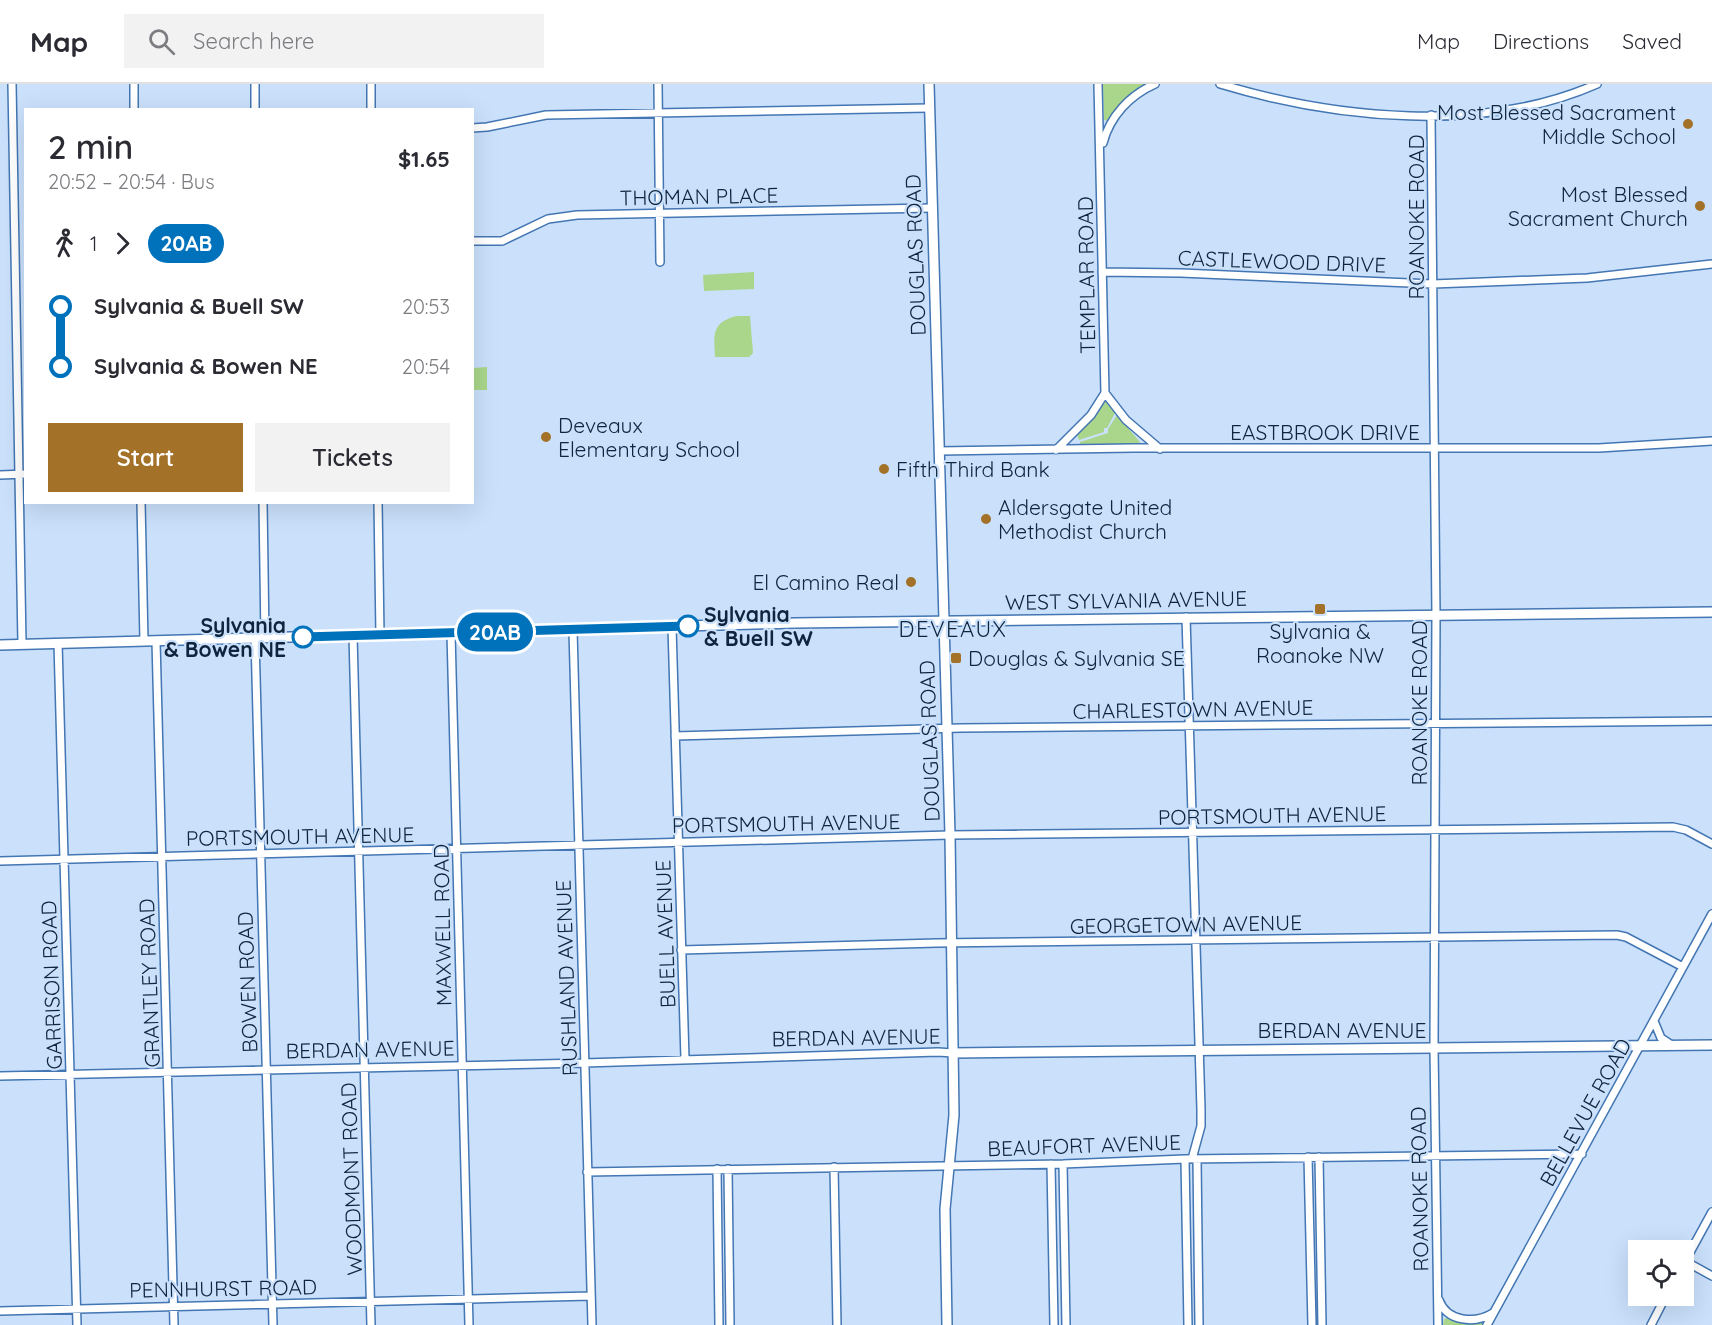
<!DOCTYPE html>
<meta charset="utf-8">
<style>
body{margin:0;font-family:Quicksand,sans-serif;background:#f2f2f3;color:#2b2b33;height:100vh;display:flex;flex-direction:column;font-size:22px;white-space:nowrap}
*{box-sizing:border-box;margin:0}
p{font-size:20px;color:#7c7c81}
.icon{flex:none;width:33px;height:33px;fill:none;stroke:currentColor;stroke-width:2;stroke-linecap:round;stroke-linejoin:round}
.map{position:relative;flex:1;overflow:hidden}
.drawer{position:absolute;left:24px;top:24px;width:450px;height:396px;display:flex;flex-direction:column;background:#fff;border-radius:0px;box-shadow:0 6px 24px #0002}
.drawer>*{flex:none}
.badge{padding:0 12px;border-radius:20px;font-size:21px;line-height:39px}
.controls{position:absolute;left:1628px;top:1156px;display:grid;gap:12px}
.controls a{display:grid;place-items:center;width:66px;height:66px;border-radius:0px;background:#fff;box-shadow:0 6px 24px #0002;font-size:30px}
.map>.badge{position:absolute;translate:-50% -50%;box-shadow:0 0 0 3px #fff}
.legs{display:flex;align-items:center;gap:9px;height:66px;padding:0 24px;font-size:20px}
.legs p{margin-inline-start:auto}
.overview{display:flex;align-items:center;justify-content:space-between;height:102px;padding:0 24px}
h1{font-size:33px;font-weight:600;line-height:45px}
.cta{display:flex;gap:12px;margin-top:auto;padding:12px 24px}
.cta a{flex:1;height:69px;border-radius:0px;background:#a37127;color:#fff;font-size:24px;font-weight:600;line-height:69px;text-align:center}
.cta a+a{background:#f2f2f3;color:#2b2b33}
ul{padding:0 24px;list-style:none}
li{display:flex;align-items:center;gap:21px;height:60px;font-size:22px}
li i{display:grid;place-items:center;width:9px;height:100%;margin:0 8px;background:currentColor}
li i::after{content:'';width:15px;height:15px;margin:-8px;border:4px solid;border-radius:50%;background:#fff}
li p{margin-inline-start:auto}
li:first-child i{background:linear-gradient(#0000 50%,currentColor 0)}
li:last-child i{background:linear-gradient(currentColor 50%,#0000 0)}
header{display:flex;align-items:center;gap:36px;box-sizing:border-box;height:84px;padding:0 30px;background:#fff;border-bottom:2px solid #e1e1e2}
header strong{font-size:28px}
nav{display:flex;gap:33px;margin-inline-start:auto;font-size:21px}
.search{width:420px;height:54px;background:#f2f2f3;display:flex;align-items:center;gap:15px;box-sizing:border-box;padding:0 21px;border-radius:0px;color:#7c7c81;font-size:22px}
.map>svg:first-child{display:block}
.green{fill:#a9d68a}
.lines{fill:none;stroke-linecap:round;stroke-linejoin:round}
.street-casing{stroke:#4376b2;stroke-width:10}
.secondary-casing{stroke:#4376b2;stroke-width:12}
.street{stroke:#fff;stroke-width:7}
.secondary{stroke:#fff;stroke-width:9}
.line-1-casing{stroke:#fff;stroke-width:14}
.line-1{stroke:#0072bc;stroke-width:9}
.poi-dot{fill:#a37127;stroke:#cae0fb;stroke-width:2}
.stop-1-dot{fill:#fff;stroke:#0072bc;stroke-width:3}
.labels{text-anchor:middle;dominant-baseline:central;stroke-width:4.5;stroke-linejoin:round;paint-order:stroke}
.poi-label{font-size:21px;fill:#0f253e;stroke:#cae0fb;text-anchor:start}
.street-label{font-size:21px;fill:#0f253e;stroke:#cae0fb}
.stop-label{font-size:21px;font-weight:bold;fill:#0f253e;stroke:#cae0fb;text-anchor:start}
.neighbourhood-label{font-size:22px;letter-spacing:1.5px;fill:#0f253e;stroke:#cae0fb}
</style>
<header>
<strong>Map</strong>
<div class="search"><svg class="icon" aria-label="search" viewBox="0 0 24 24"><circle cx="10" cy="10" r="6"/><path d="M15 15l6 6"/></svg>Search here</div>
<nav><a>Map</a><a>Directions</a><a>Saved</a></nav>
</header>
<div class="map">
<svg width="1712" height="1241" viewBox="0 0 1712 1241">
<rect width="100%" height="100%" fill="#cae0fb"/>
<path class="green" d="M1103,0h46l-23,16 -18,21 -4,-1z
M754,188v17l-50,2 -1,-16z
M736,232h14l3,37 -4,4h-34c-1,-22 -4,-34 21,-41z
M487,283v23h-14v-22z
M1105,315l3,1 7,13 -8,15h-3v4l-25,8 -2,-5 16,-16z
M1117,331l23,27 -2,3h-58v-3l28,-9v-4z
M1450,1233l18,7 17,-1 -1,2h-41l1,-6z"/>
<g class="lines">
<g class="street-casing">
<path id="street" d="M12,0l10,560
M134,0v26
M255,0v26
M371,0v26
M658,0l2,178
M1220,0c116,35 264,50 377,0
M1431,31l5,500 -2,433 4,277
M472,44l15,-1 59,-12 383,-7
M1103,59c7,-27 27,-48 52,-59
M472,157h30l46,-22 29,-4 355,-7
M1102,188l79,1 252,11 154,-6 125,-14
M1105,309l21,27 34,29
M1056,366l35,-35 14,-22 -7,-309
M939,367l194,-3h466l113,-7
M0,391l26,-1
M141,418l3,139
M263,418l2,136
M378,418l2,133
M1186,533l15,492v17l-9,33
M672,543l13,432
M573,546l19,695
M451,549l18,692
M353,551l18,690
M255,554l18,687
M156,557l18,684
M58,559l19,682
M675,652l286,-8 751,-7
M0,777l950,-26 723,-8 13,3 26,14
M681,866l256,-7 680,-8 9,2 57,30
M1654,937l7,17 9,6
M0,992l584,-13 354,-11 15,1
M1308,1073l4,168
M1319,1073l3,168
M1185,1075l3,166
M1197,1075l2,166
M1051,1080l3,161
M1063,1080l3,161
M834,1083l3,158
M717,1085l2,156
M728,1085l2,156
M587,1088l476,-8 122,-5 397,-5
M1685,1177l27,15
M1683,1181l29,-53
M1439,1216c8,22 36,24 54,13
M0,1227l591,-15
M1487,1241l225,-411
M1651,1241l15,-29"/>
</g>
<g class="secondary-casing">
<path id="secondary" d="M929,0l21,751 4,280 -9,94 2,116
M0,561l795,-22 917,-11
M953,969l759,-8"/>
</g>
<use href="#street" class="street"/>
<use href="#secondary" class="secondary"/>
</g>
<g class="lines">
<g class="line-1-casing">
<path id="line-1" d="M303,553l385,-11"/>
</g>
<use href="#line-1" class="line-1"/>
</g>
<g class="poi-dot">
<circle cx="1688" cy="40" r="6"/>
<circle cx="1700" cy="122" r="6"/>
<circle cx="546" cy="353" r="6"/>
<circle cx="884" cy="385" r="6"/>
<circle cx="986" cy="435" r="6"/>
<circle cx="911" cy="498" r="6"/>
<rect x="1314" y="519" width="12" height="12" rx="3"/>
<rect x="950" y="568" width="12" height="12" rx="3"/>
</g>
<g class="stop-1-dot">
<circle cx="688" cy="542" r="10"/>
<circle cx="303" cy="553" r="10"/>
</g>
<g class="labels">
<g class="poi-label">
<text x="1676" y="28" text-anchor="end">Most Blessed Sacrament<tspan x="1676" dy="24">Middle School</tspan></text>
<text x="1688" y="110" text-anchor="end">Most Blessed<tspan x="1688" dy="24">Sacrament Church</tspan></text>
<text x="558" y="341">Deveaux<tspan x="558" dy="24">Elementary School</tspan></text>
<text x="896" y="385">Fifth Third Bank</text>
<text x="998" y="423">Aldersgate United<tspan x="998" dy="24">Methodist Church</tspan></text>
<text x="899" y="498" text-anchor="end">El Camino Real</text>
<text x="1320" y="547" text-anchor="middle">Sylvania &amp;<tspan x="1320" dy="24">Roanoke NW</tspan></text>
<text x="968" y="574">Douglas &amp; Sylvania SE</text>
</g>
<g class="street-label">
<text transform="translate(699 112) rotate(-1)">THOMAN PLACE</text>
<text transform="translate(1416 133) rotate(-90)">ROANOKE ROAD</text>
<text transform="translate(915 171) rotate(-92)">DOUGLAS ROAD</text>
<text transform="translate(1282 177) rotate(2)">CASTLEWOOD DRIVE</text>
<text transform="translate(1086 191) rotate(-91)">TEMPLAR ROAD</text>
<text x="1325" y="348">EASTBROOK DRIVE</text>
<text transform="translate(1126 516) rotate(-1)">WEST SYLVANIA AVENUE</text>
<text transform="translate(1419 619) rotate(-90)">ROANOKE ROAD</text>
<text transform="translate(1193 625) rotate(-1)">CHARLESTOWN AVENUE</text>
<text transform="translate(929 657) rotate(-92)">DOUGLAS ROAD</text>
<text transform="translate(1272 731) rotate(-1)">PORTSMOUTH AVENUE</text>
<text transform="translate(786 739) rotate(-1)">PORTSMOUTH AVENUE</text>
<text transform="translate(300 752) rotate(-1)">PORTSMOUTH AVENUE</text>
<text transform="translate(1186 840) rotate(-1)">GEORGETOWN AVENUE</text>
<text transform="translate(442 841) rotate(-91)">MAXWELL ROAD</text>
<text transform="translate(665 850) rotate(-92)">BUELL AVENUE</text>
<text transform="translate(566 894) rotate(-92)">RUSHLAND AVENUE</text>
<text transform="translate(247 898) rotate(-92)">BOWEN ROAD</text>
<text transform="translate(149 899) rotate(-92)">GRANTLEY ROAD</text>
<text transform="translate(51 901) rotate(-92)">GARRISON ROAD</text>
<text x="1342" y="946">BERDAN AVENUE</text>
<text transform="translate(856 953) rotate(-1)">BERDAN AVENUE</text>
<text transform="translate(370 965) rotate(-1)">BERDAN AVENUE</text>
<text transform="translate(1585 1028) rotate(-61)">BELLEVUE ROAD</text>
<text transform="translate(1084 1061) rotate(-2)">BEAUFORT AVENUE</text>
<text transform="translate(351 1095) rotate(-92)">WOODMONT ROAD</text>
<text transform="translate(1419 1105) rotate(-91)">ROANOKE ROAD</text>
<text transform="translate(223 1204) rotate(-1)">PENNHURST ROAD</text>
</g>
<g class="stop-label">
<text x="704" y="530">Sylvania<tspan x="704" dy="24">&amp; Buell SW</tspan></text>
<text x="286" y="541" text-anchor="end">Sylvania<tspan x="286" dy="24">&amp; Bowen NE</tspan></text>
</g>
<g class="neighbourhood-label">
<text x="953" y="545">DEVEAUX</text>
</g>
</g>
</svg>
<div class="controls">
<a><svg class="icon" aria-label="locate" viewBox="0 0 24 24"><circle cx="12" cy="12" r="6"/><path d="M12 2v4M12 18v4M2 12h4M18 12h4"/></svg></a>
</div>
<b class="badge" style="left:495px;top:548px;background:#0072bc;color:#fff">20AB</b>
<section class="drawer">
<div class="overview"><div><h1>2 min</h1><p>20:52 – 20:54 · Bus</p></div><b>$1.65</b></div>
<div class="legs"><svg class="icon" aria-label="walk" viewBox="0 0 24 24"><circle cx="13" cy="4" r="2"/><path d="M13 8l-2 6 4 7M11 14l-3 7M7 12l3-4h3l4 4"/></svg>1<svg class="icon" aria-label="forward" viewBox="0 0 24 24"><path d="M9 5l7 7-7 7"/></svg><b class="badge" style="background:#0072bc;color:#fff">20AB</b></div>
<ul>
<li><i style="color:#0072bc"></i><b>Sylvania &amp; Buell SW</b><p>20:53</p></li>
<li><i style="color:#0072bc"></i><b>Sylvania &amp; Bowen NE</b><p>20:54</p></li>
</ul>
<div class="cta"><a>Start</a><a>Tickets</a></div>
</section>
</div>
